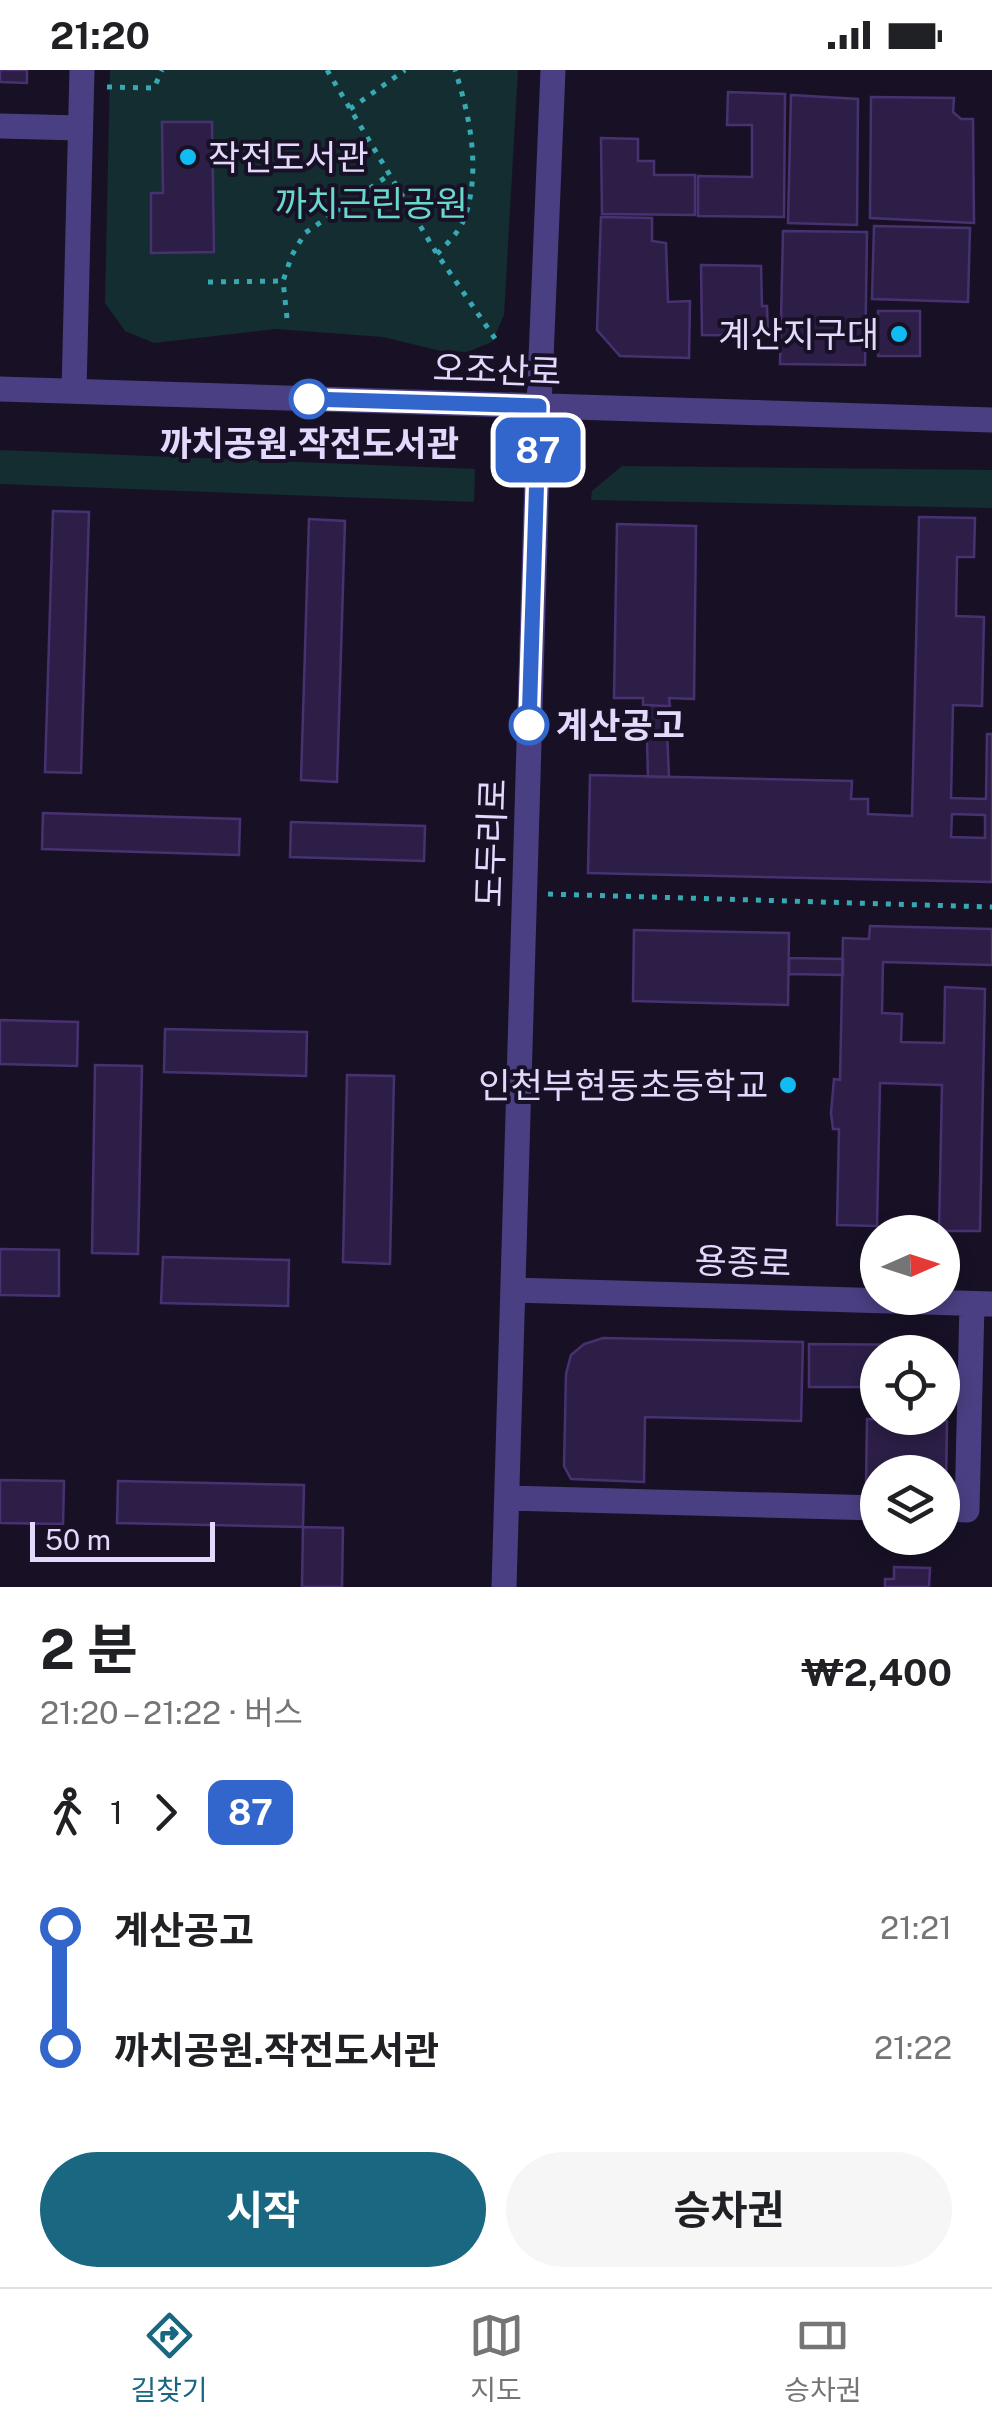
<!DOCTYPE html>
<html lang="ko">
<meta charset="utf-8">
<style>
body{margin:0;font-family:"Public Sans","Noto Sans KR",sans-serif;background:#f6f6f6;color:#202124;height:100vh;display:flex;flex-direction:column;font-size:38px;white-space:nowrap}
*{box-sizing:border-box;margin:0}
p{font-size:32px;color:#757577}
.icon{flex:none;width:55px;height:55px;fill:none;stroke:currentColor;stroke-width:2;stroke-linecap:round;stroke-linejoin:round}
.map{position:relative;height:1517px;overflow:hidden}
.drawer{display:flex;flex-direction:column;background:#fff;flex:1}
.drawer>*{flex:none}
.badge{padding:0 20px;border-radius:15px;font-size:35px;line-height:65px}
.needle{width:65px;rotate:87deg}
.controls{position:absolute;left:860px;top:1145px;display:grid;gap:20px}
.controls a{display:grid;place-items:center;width:100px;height:100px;border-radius:50%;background:#fff;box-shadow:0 5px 15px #0003;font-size:50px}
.scale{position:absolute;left:30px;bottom:25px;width:185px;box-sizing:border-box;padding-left:10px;border:5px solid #e2d9fd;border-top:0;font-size:28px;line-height:35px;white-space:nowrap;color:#e2d9fd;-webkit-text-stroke:8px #181126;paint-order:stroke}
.map>.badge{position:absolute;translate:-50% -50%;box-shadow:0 0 0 5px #fff}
.legs{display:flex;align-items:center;gap:15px;height:110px;padding:0 40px;font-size:32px}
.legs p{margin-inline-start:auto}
.overview{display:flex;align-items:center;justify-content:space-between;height:170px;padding:0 40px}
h1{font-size:55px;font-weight:700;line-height:75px}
.action{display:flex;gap:20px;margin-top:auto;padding:20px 40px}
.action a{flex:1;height:115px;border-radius:60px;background:#196781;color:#fff;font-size:40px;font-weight:700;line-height:115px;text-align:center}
.action a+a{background:#f6f6f6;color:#202124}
ul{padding:0 40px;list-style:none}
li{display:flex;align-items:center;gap:35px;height:120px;font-size:38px}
li i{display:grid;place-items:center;width:15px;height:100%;margin:0 12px;background:currentColor}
li i::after{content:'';width:25px;height:25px;margin:-12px;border:8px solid;border-radius:50%;background:#fff}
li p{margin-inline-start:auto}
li:first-child i{background:linear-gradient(#0000 50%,currentColor 0)}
li:last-child i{background:linear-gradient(currentColor 50%,#0000 0)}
.status{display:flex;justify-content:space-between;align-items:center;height:70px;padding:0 50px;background:#fff;direction:ltr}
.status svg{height:28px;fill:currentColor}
.dock{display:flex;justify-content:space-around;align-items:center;height:140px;border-top:2px solid #e0e0e0;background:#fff;font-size:28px;color:#757577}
.dock a{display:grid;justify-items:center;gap:5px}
.dock .on{color:#196781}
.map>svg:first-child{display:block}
.green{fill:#142d30}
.building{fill:#2c1e46;stroke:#473171;stroke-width:2.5;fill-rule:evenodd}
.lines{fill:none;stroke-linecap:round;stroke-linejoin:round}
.path{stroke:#37a9b3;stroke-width:5;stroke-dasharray:5 8;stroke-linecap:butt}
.minor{stroke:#4b3f83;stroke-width:25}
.line-1-casing{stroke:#fff;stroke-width:22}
.line-1{stroke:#36c;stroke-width:15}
.poi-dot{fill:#10bcf2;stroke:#181126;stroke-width:4}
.stop-1-dot{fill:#fff;stroke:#36c;stroke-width:5}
.labels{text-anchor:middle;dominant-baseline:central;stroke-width:8;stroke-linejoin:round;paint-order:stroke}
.poi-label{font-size:35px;fill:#e2d9fd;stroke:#181126;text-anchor:end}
.park-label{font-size:35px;fill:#68dacd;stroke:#181126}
.street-label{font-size:35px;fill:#e2d9fd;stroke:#181126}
.stop-label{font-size:35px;font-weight:bold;fill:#e2d9fd;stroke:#181126}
</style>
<div class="status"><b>21:20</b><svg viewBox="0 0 49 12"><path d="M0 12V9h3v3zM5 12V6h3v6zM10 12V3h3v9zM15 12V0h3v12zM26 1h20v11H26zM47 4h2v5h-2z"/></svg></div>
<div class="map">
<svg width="992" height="1517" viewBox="0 0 992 1517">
<rect width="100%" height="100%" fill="#181126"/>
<path class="green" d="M110,0h408l-14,245 -12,27 -25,10 -26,-1 -58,-14 -107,-8 -122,14 -29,-12 -20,-28z
M0,380l475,19 -1,33 -474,-18z
M622,396l370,4v38l-401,-8 1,-9z"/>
<path class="building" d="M0,0h27v13l-27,-1z
M728,22l57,2 -1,123 -86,-1v-40l54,1v-52h-25z
M791,25l67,4 -1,126 -69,-2z
M871,27l83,1 -1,14 8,7h12l1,104 -104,-5z
M162,52h50l2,130 -63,1v-60h12z
M601,68l37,1v22h16v14h41v40l-93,-1z
M601,147l51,1v23l14,2 2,59 22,-1 -1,57 -69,-2 -23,-26z
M874,156l96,2 -2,74 -96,-3z
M783,161l84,1 -2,133 -85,-1z
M701,195l60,1 1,40h5l1,30 -66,-1z
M878,241h42v45h-42z
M53,441l36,1 -8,261 -36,-1z
M919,447l56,1 -1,39h-17l-1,59 28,1 -2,89 -29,-1 -2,93 35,1 1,-65h5v148l-404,-9 2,-98 262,6 -1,18h17v15l44,2zM952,744l33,1v23l-34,-1z
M309,449l36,2 -8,261 -36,-2z
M617,454l79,2 -2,173 -25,-1 1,8 -27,-1v-7h-29z
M646,635l20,1 3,71h-21z
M43,743l197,6 -1,36 -197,-6z
M291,752l134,4 -1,35 -134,-4z
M870,856l122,3v36l-109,-3 -1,51 20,1 -1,28 43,1 1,-56 40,2 -5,242h-41l3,-146 -62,-2 -3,143 -40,-1 2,-96h-6l-2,-16 3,-34 6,1 3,-142 26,1z
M634,860l155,3 -1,72 -155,-4z
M789,888l54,1v16l-54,-1z
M0,950l78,2 -1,44 -77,-2z
M165,959l142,3 -1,44 -142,-4z
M95,995l47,1 -4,188 -46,-1z
M347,1005l47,1 -4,188 -47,-2z
M0,1179l59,1v46l-59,-1z
M163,1187l126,3 -1,46 -127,-3z
M603,1268l200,4 -2,79 -156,-4 -1,65 -73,-3 -7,-13 2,-92 5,-19 13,-11z
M809,1274l123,1 10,7h-64v35h-69z
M942,1283l6,11v42h-6z
M867,1349l80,2 -1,66h-4v-15h-64v13h-12z
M0,1410l64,1 -1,43 -63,-1z
M118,1411l186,4 -1,42 -186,-4z
M303,1457l40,1 -1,59h-40z
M894,1497l36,1 -1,19h-44v-8h9z"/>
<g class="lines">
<path class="path" d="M327,0l110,184 59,86
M107,17l47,1 8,-18
M350,39l55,-39
M437,184c11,-11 23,-23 28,-37 16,-47 5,-101 -10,-147
M208,212l75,-1
M287,248l-4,-37 9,-26 13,-22 84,-58
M548,824l444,13"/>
<path class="minor" d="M0,56l80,2
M0,319l992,31
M74,321l8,-321
M513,1220l479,14
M507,1428l371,10
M942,1439l25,1 5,-206
M504,1517l35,-1181 14,-336"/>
</g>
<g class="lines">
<g class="line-1-casing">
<path id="line-1" d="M309,329l230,7 -10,319"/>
</g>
<use href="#line-1" class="line-1"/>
</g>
<g class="poi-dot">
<circle cx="188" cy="87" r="10"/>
<circle cx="899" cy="264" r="10"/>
<circle cx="788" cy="1015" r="10"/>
</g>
<g class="stop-1-dot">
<circle cx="309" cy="329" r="18"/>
<circle cx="529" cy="655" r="18"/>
</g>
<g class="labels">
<g class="poi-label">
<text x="208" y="87" text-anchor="start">작전도서관</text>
<text x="879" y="264">계산지구대</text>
<text x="768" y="1015">인천부현동초등학교</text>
</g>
<g class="park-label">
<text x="371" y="133">까치근린공원</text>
</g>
<g class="street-label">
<text transform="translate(497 300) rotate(2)">오조산로</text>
<text transform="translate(491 773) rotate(-88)">도두리로</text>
<text transform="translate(743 1192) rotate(2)">용종로</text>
</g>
<g class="stop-label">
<text x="309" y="373">까치공원.작전도서관</text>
<text x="556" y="655" text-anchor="start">계산공고</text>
</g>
</g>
</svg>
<div class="controls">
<a><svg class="needle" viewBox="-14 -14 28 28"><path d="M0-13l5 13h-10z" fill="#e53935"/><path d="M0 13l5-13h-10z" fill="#757577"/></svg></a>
<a><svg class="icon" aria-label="locate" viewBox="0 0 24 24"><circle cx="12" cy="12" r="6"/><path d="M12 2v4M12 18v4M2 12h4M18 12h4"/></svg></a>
<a><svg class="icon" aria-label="layers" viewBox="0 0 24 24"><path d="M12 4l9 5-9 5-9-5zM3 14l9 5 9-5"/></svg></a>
</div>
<div class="scale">50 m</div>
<b class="badge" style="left:538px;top:380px;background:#36c;color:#fff">87</b>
</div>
<section class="drawer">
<div class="overview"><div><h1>2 분</h1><p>21:20 – 21:22 · 버스</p></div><b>₩2,400</b></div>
<div class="legs"><svg class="icon" aria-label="walk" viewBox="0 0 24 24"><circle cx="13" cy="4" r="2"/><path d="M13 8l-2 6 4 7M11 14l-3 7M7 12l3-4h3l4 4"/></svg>1<svg class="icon" aria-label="forward" viewBox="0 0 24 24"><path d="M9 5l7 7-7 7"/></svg><b class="badge" style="background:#36c;color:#fff">87</b></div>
<ul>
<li><i style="color:#36c"></i><b>계산공고</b><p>21:21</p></li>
<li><i style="color:#36c"></i><b>까치공원.작전도서관</b><p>21:22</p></li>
</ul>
<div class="action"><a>시작</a><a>승차권</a></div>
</section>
<nav class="dock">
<a class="on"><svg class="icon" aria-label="directions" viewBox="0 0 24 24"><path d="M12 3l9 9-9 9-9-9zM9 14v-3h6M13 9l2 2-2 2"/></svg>길찾기</a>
<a><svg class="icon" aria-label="map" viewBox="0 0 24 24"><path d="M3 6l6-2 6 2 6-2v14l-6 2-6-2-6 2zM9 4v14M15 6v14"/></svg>지도</a>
<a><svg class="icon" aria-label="tickets" viewBox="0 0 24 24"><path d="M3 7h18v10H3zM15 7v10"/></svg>승차권</a>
</nav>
